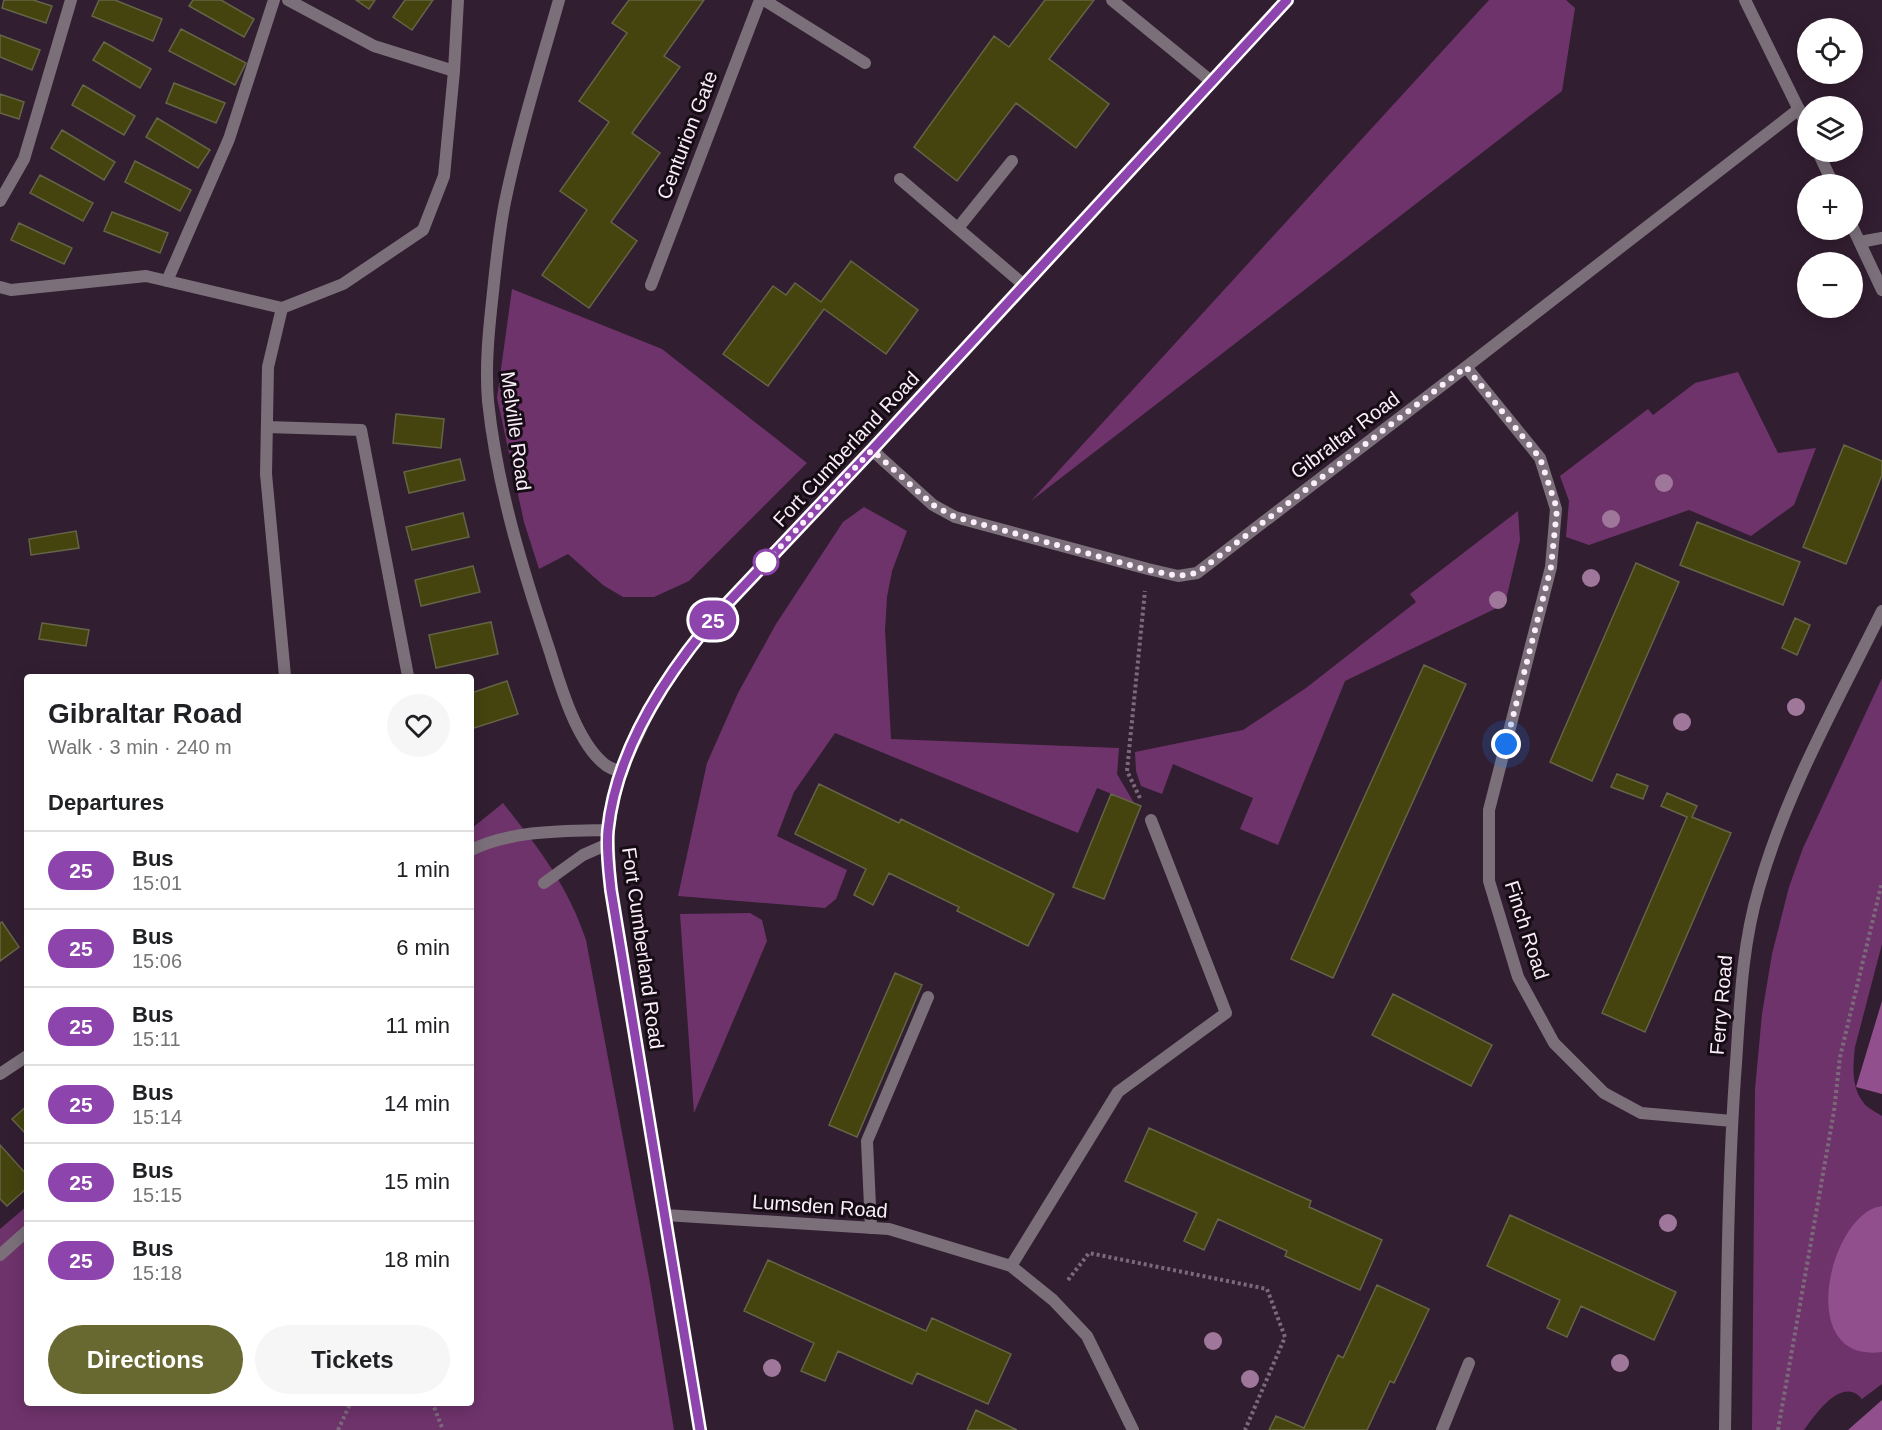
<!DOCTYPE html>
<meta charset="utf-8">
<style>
body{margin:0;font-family:Arial,sans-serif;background:#f6f6f6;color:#202124;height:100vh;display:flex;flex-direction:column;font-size:22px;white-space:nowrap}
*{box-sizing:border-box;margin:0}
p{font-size:20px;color:#757577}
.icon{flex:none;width:33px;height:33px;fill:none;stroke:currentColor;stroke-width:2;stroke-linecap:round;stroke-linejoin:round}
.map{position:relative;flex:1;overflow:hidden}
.drawer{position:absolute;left:24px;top:674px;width:450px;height:732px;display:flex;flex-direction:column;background:#fff;border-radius:6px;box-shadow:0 3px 15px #0003}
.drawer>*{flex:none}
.badge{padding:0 12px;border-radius:20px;font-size:21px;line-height:39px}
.fabs{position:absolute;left:1797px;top:18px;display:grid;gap:12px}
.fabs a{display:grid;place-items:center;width:66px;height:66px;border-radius:50%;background:#fff;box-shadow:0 3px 15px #0003;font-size:30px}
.you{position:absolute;width:30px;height:30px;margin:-15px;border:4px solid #fff;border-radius:50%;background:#1a73e8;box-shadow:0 0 0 9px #1a73e833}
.map>.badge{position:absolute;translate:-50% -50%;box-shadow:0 0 0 3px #fff}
h2{padding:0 24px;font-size:22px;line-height:54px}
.round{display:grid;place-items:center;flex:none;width:63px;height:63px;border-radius:32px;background:#f6f6f6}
.overview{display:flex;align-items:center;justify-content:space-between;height:102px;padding:0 24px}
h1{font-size:28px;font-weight:700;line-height:45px}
.action{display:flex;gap:12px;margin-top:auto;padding:12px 24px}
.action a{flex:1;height:69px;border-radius:36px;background:#686831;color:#fff;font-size:24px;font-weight:700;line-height:69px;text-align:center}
.action a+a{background:#f6f6f6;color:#202124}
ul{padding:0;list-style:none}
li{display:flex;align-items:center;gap:18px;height:78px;padding:0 24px;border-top:2px solid #e0e0e0}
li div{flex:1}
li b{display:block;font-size:22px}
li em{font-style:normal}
li .badge{min-width:66px;font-weight:700;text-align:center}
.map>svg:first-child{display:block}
.green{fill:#6e336b}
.water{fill:#91508d}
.building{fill:#45440f;stroke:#646446;stroke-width:1.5}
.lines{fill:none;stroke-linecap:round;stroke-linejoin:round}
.path{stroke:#7c6a7b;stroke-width:4;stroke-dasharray:3 3;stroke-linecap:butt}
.service{stroke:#7b707a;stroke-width:12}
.minor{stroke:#7b707a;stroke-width:12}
.tree{fill:#9e779b}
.line-casing{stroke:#fff;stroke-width:14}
.line{stroke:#8e44ad;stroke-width:9}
.walk{stroke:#fbedfa;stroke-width:6;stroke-dasharray:0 10.8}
.stop-dot{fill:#fff;stroke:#8e44ad;stroke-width:3}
.labels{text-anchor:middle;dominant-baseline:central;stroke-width:6;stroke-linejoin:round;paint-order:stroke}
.street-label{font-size:20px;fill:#fbedfa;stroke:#150c14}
</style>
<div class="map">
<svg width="1882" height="1430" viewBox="0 0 1882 1430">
<rect width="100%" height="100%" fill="#321e31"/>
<path class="green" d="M1489,0h77l9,8 -13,83 -531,410z
M512,289l150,60 145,114 -118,118 -35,16h-31l-20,-12 -35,-31 -29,15 -15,-47 -27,-124z
M1738,372l40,81 38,-5 -22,57 -43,31 -62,-26 -100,35 -23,-8 3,-36 -9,-25 88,-67 5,6 42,-32z
M864,507l43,24 -15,40 -5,26 -2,33 6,109 228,9 -2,26 17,29 -37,-15 -19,45 -243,-100 -41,59 -17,44 70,34 -11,29 -11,9 -147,-12 29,-133 31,-70 38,-69 67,-102z
M1518,511l2,29 -15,64 -160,77 -67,164 -38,-16 13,-31 -80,-34 -11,30 -21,-8 -5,-15 -1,-19 108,-22 63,-42 110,-86 -6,-8z
M1882,678v266l-27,103c-2,17 -4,40 8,55 4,6 13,10 19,14v90c-9,1 -13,6 -19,13 -22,23 -25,32 -33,62l46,71h6v32l-20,15c-20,-24 -47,16 -58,31h-52l3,-341 7,-75 10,-60 17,-67 14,-39z
M503,803c35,44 65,83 83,137l64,343 24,147h-674v-201l27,-23v196h444v-573z
M750,913l12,7 5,21 -73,172 -14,-199z"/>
<path class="water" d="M1882,1001v93l-26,-7z
M1882,1206v146c-89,12 -52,-140 0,-146z
M1882,1400v30h-34z"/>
<path class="building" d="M4,0h29l19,6 -6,17 -44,-15z
M99,0h16l47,19 -9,22 -61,-25z
M193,0h28l33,19 -10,18 -55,-31z
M356,0h19l-6,9z
M405,0h28l-21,30 -19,-13z
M629,0h75l-40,56 16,11 -48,66 28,20 -49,69 26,19 -48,67 -47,-33 45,-65 -27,-19 49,-69 -30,-21 48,-68 -15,-10z
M1045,0h49l-45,59 60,45 -33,44 -60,-45 -59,78 -43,-34 80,-111 15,11z
M181,29l65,34 -11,22 -66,-34z
M0,35l40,15 -8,20 -32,-13z
M104,42l47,27 -11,19 -47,-28z
M174,83l51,20 -9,20 -50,-20z
M83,85l52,31 -11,19 -52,-30z
M0,94l24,8 -5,17 -19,-6z
M157,118l53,32 -12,18 -52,-31z
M62,130l53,32 -11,18 -53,-32z
M135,161l56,29 -11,21 -55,-29z
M40,175l53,28 -10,18 -53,-28z
M112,212l56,21 -8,20 -56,-22z
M19,223l53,25 -8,16 -53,-24z
M851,261l67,49 -32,44 -62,-45 -56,77 -45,-32 50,-68 13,9 9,-12 26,19z
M396,414l48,5 -3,29 -48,-5z
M1844,445l38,16v14l-36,89 -43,-17z
M460,459l5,21 -56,13 -5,-21z
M463,513l6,24 -57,13 -6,-23z
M1697,522l103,40 -17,43 -103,-40z
M76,531l3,17 -48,7 -2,-16z
M1636,563l43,19 -87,199 -42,-19z
M473,566l7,26 -59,14 -6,-26z
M1795,618l15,7 -13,30 -15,-7z
M491,622l7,32 -62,14 -7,-33z
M42,623l47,7 -3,16 -47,-7z
M1424,665l42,19 -133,294 -42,-19z
M507,681l11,33 -47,15v-36z
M1617,774l31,12 -5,13 -32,-12z
M819,784l80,39 2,-4 153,75 -26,52 -71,-35 2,-4 -70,-34 -16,32 -19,-10 12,-26 -71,-35z
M1667,793l30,13 -5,11 39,16 -86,199 -43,-19 85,-196 -26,-11z
M1111,794l30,12 -37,93 -31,-12z
M2,922l17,25 -19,14v-38z
M895,973l27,12 -65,152 -28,-12z
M1393,994l99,51 -21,41 -99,-51z
M27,1106v29l-15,-16z
M1149,1128l162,73 -2,6 73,33 -22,50 -75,-34 2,-5 -69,-32 -14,31 -20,-9 13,-28 -72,-32z
M0,1145l27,30v13l-20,18 -7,-7z
M1510,1215l166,77 -22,48 -73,-34 -14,31 -20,-9 13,-28 -73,-34z
M768,1260l158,71 6,-13 79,36 -23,50 -71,-31 -5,11 -74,-33 -13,30 -24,-10 13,-28 -70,-32z
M1377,1285l52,24 -35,74 -4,-2 -23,49h-98l7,-14 28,12 34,-73 5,3z
M976,1410l41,20h-50z"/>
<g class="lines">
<path class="path" d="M1140,798l-13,-27 18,-180
M1068,1280l21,-27 178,36 18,48 -40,93
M432,1402l11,28
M338,1430l13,-28
M1778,1430l56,-319 6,-54 42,-175"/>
<path class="service" d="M288,0l86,46 80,25
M900,179l124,106
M0,201l24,-42 47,-159
M958,228l54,-67
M1860,242l22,-4
M167,281l62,-142 45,-139
M0,287l11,3 135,-14 136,32 61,-24 80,-54 21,-54 10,-105 4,-71
M282,308l-14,59 -2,107 19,202
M267,427l94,3 47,246
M471,850c41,-20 92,-19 137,-20
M544,883l39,-28 25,-11
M0,1074l27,-18
M871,1228l-4,-87 61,-144
M0,1255l27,-24
M1011,1266l107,-174 108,-79 -75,-193
M1442,1430l27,-67"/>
<path class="minor" d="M559,0c-19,67 -40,134 -54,202 -6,30 -9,60 -12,90 -4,36 -8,73 -5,109 9,86 35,170 62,251 10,33 26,87 52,110 6,6 13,8 20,10
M764,0l101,63
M1112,0l100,82
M1745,0l63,128
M1818,152l15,32
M1852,226l30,64
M651,285l109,-285
M1466,367l74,91 16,51 -5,58 -62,243v71l29,96 36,66 50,50 37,20 91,8
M872,450l61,55 22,12 193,52 30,7 19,-3 269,-206 333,-258
M665,1215l224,14 122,37 42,34 34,36 46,94
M700,1430l-89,-540 -3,-60 9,-44 11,-30 18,-38 21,-37 24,-34 30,-37 151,-160 415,-450
M1725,1430c2,-122 2,-245 11,-367 4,-59 6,-118 23,-175 27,-96 79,-188 123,-277"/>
</g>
<g class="tree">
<circle cx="1664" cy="483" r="9"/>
<circle cx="1611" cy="519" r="9"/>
<circle cx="1591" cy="578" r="9"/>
<circle cx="1498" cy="600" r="9"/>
<circle cx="1796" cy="707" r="9"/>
<circle cx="1682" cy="722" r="9"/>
<circle cx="1668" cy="1223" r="9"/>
<circle cx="1213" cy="1341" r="9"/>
<circle cx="1620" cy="1363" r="9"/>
<circle cx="772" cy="1368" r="9"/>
<circle cx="1250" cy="1379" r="9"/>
</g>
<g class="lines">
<g class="line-casing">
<path id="line" d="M700,1430l-89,-540c-2,-20 -5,-40 -3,-60 8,-81 61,-160 113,-220l151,-160 415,-450"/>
</g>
<use href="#line" class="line"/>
<path class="walk" d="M766,562l106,-112 61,55 22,12 193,53 30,6 19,-3 269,-206 74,91 17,51 -6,58 -45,177"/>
</g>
<circle class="stop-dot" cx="766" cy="562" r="12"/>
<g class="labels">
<g class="street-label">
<text transform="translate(687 135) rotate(-69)">Centurion Gate</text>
<text transform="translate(516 431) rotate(82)">Melville Road</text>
<text transform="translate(1345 435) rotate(-37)">Gibraltar Road</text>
<text transform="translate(846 449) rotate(-47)">Fort Cumberland Road</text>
<text transform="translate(1527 930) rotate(72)">Finch Road</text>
<text transform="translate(643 948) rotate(82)">Fort Cumberland Road</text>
<text transform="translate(1721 1005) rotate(-85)">Ferry Road</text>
<text transform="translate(820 1206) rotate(4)">Lumsden Road</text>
</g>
</g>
</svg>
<div class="fabs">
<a><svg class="icon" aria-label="locate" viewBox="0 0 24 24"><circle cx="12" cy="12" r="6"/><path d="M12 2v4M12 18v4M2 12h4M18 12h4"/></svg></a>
<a><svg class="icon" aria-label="layers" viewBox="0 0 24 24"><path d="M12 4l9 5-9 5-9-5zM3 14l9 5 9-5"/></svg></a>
<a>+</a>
<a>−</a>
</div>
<div class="you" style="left:1506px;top:744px"></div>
<b class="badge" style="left:713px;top:620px;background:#8e44ad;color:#fff">25</b>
<section class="drawer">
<div class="overview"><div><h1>Gibraltar Road</h1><p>Walk · 3 min · 240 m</p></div><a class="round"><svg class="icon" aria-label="heart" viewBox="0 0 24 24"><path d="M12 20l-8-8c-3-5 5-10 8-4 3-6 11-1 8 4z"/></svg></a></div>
<h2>Departures</h2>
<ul>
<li><span class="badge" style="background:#8e44ad;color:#fff">25</span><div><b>Bus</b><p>15:01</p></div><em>1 min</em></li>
<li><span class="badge" style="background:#8e44ad;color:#fff">25</span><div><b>Bus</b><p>15:06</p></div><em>6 min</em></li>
<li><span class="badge" style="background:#8e44ad;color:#fff">25</span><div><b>Bus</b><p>15:11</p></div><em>11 min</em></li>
<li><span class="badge" style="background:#8e44ad;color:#fff">25</span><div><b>Bus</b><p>15:14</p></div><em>14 min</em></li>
<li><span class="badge" style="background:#8e44ad;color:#fff">25</span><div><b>Bus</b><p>15:15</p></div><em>15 min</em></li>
<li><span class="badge" style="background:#8e44ad;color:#fff">25</span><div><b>Bus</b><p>15:18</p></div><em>18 min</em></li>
</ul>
<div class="action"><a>Directions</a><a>Tickets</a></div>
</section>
</div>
